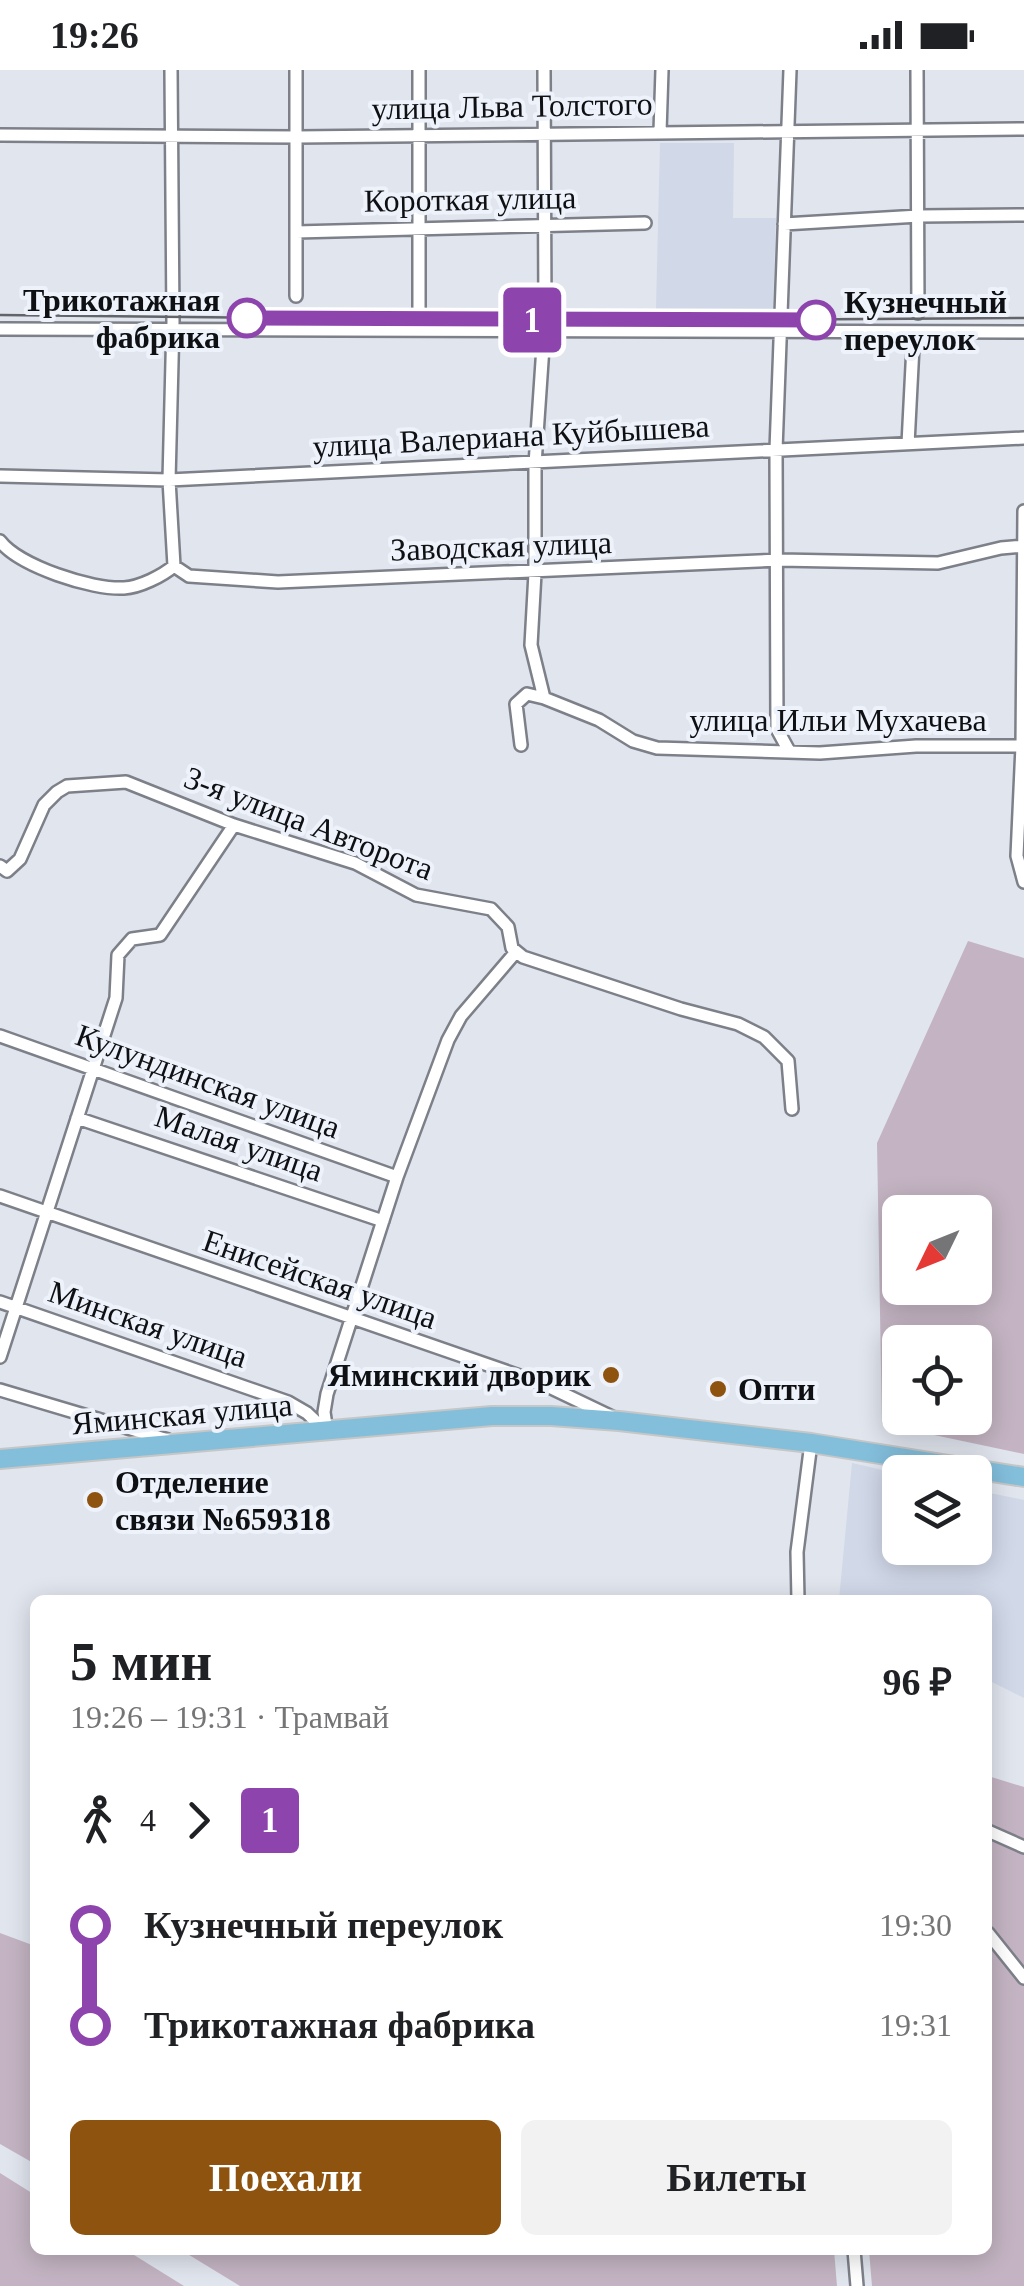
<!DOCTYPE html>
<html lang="ru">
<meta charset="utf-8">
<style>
body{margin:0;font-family:Georgia,serif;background:#f2f2f2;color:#202124;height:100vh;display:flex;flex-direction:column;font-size:38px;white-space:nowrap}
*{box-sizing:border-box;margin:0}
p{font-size:32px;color:#757577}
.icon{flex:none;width:55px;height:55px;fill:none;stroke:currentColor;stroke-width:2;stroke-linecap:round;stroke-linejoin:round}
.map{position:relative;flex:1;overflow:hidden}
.details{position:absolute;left:30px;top:1525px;width:962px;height:660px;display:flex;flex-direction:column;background:#fff;border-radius:15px;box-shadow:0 5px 25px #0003}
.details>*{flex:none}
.badge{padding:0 20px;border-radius:8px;font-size:35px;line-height:65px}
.needle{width:65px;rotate:227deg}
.fabs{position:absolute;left:882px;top:1125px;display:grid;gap:20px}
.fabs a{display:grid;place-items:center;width:110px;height:110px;border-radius:15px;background:#fff;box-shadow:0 5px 25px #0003;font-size:50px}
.map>.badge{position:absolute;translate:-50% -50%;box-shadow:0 0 0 5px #fff}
.legs{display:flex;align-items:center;gap:15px;height:110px;padding:0 40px;font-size:32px}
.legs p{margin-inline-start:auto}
.overview{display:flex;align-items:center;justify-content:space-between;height:170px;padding:0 40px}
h1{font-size:55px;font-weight:700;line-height:75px}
.primary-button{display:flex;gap:20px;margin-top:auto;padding:20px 40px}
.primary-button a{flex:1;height:115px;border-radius:15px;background:#8e540f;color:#fff;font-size:40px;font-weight:700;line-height:115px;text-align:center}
.primary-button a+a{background:#f2f2f2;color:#202124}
ul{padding:0 40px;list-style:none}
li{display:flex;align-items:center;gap:35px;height:100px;font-size:38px}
li i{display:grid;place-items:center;width:15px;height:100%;margin:0 12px;background:currentColor}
li i::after{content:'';width:25px;height:25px;margin:-12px;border:8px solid;border-radius:50%;background:#fff}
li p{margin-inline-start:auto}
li:first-child i{background:linear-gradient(#0000 50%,currentColor 0)}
li:last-child i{background:linear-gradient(currentColor 50%,#0000 0)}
.status{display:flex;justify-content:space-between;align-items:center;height:70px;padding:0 50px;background:#fff;direction:ltr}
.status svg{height:28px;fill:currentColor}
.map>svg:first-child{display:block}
.built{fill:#d1d8e8}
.green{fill:#c4b4c3;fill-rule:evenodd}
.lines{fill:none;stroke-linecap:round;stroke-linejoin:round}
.street-casing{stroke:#7d8089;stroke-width:16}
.primary-casing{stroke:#c5c6c6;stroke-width:22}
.street{stroke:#fff;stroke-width:11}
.primary{stroke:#83bedb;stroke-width:18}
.tram{stroke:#626469;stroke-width:2.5}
.line-1-casing{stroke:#fff;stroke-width:22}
.line-1{stroke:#8e44ad;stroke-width:15}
.stop-1-dot{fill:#fff;stroke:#8e44ad;stroke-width:5}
.poi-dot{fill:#8e540f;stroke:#eef2fb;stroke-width:4}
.labels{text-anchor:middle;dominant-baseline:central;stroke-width:8;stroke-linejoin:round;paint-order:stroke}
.street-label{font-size:32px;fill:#0f1013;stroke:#eef2fb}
.stop-label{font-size:32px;font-weight:bold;fill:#0f1013;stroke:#eef2fb;text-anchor:end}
.poi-label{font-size:32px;font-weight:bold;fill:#0f1013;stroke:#eef2fb;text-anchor:start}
</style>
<div class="status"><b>19:26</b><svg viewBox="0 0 49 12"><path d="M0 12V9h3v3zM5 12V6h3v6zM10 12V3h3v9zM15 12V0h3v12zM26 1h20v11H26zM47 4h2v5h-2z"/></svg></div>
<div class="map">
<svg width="1024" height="2216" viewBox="0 0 1024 2216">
<rect width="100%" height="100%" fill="#e1e5ee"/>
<path class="built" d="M660,73h74l-1,75h43l-3,92 -117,-1z
M852,1393l48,11v74h75v-58l49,10v198l-36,-18v-80h-149z"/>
<path class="green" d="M968,871l56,17v496l-142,-30 -5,-281zM975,1142v76h-75v-76zM975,1272v76h-75v-76z
M988,1706l36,11v499h-152l-3,-36h119z
M0,1863l35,13v218l-35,-20z
M0,2103l35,22v55h91l58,36h-184z
M181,2180h653l3,36h-597z"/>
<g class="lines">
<g class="street-casing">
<path id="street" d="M171,0l2,252 -4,158 5,86
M296,0v226
M419,0v240
M544,0l1,244
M917,0l1,243
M660,62l2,-62
M0,65l297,2 727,-8
M784,154l135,-8 105,-1
M296,162l349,-9
M0,259l1024,3
M908,374l5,-98
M0,406l169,4 855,-42
M1024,441l-2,235 -5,110 7,26
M0,471c19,25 92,49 124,47 16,-1 38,-12 50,-22l15,10 89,6 501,-22 159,3 63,-15 23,-2
M544,628l55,22 34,21 24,7 163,5 96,-7h108
M521,675l-5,-41 11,-10 17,4 -13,-53 4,-72v-109l9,-132
M789,681l-12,-22 -1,-279 14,-380
M0,796l7,5 13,-12 24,-54 13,-13 10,-6 59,-4 108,43 121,38 61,32 75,14 17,18 4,21 11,9 158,52 57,15 26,13 24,24 4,48
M0,966l397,141
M77,1048l306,103
M0,1126l543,188 69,33
M0,1232l288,100 19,11 20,19
M0,1287l116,-359 2,-43 14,-16 28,-4 74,-110
M0,1320l168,50
M327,1362l-3,-20 3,-18 70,-217 51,-137 13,-24 54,-63
M798,1530l-1,-48 14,-109
M988,1761l36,16
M988,1863l36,45
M854,2180l3,36"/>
</g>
<g class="primary-casing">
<path id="primary" d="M0,1389l492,-43h59l68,5 192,22 213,34"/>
</g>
<use href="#street" class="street"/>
<use href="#primary" class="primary"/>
<path class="tram" d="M0,245l541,6 483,-3"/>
</g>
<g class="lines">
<g class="line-1-casing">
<path id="line-1" d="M247,248l569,2"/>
</g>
<use href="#line-1" class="line-1"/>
</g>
<g class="stop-1-dot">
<circle cx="247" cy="248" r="18"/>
<circle cx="816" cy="250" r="18"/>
</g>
<g class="poi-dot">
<circle cx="611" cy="1305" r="10"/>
<circle cx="718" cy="1319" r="10"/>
<circle cx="95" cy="1430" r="10"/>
</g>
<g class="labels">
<g class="street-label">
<text transform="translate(512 36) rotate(-1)">улица Льва Толстого</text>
<text transform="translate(470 129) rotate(-1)">Короткая улица</text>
<text transform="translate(511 366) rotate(-3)">улица Валериана Куйбышева</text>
<text transform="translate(501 476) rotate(-2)">Заводская улица</text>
<text x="838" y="650">улица Ильи Мухачева</text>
<text transform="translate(309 753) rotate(21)">3-я улица Авторота</text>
<text transform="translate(208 1011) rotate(20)">Кулундинская улица</text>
<text transform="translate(239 1073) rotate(19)">Малая улица</text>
<text transform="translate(320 1209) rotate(19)">Енисейская улица</text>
<text transform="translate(148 1254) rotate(19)">Минская улица</text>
<text transform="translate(182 1344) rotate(-5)">Яминская улица</text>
</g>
<g class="stop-label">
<text x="220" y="230">Трикотажная<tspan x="220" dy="37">фабрика</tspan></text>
<text x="844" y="232" text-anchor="start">Кузнечный<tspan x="844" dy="37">переулок</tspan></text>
</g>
<g class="poi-label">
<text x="591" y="1305" text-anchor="end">Яминский дворик</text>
<text x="738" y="1319">Опти</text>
<text x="115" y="1412">Отделение<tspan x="115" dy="37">связи №659318</tspan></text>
</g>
</g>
</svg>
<div class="fabs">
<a><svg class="needle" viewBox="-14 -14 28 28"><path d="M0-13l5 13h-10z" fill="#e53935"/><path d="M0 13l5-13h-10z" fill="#757577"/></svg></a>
<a><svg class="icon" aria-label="locate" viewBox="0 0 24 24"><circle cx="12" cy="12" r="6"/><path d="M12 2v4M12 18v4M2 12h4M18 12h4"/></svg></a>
<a><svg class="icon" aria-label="layers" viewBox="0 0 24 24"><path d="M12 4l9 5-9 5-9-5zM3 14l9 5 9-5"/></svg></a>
</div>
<b class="badge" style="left:532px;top:250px;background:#8e44ad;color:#fff">1</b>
<section class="details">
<div class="overview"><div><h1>5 мин</h1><p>19:26 – 19:31 · Трамвай</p></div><b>96 ₽</b></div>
<div class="legs"><svg class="icon" aria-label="walk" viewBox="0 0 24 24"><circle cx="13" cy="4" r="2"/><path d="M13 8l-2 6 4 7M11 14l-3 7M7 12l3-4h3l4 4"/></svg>4<svg class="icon" aria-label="forward" viewBox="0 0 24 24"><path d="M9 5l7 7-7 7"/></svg><b class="badge" style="background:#8e44ad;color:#fff">1</b></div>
<ul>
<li><i style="color:#8e44ad"></i><b>Кузнечный переулок</b><p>19:30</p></li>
<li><i style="color:#8e44ad"></i><b>Трикотажная фабрика</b><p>19:31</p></li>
</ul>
<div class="primary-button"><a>Поехали</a><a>Билеты</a></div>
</section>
</div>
